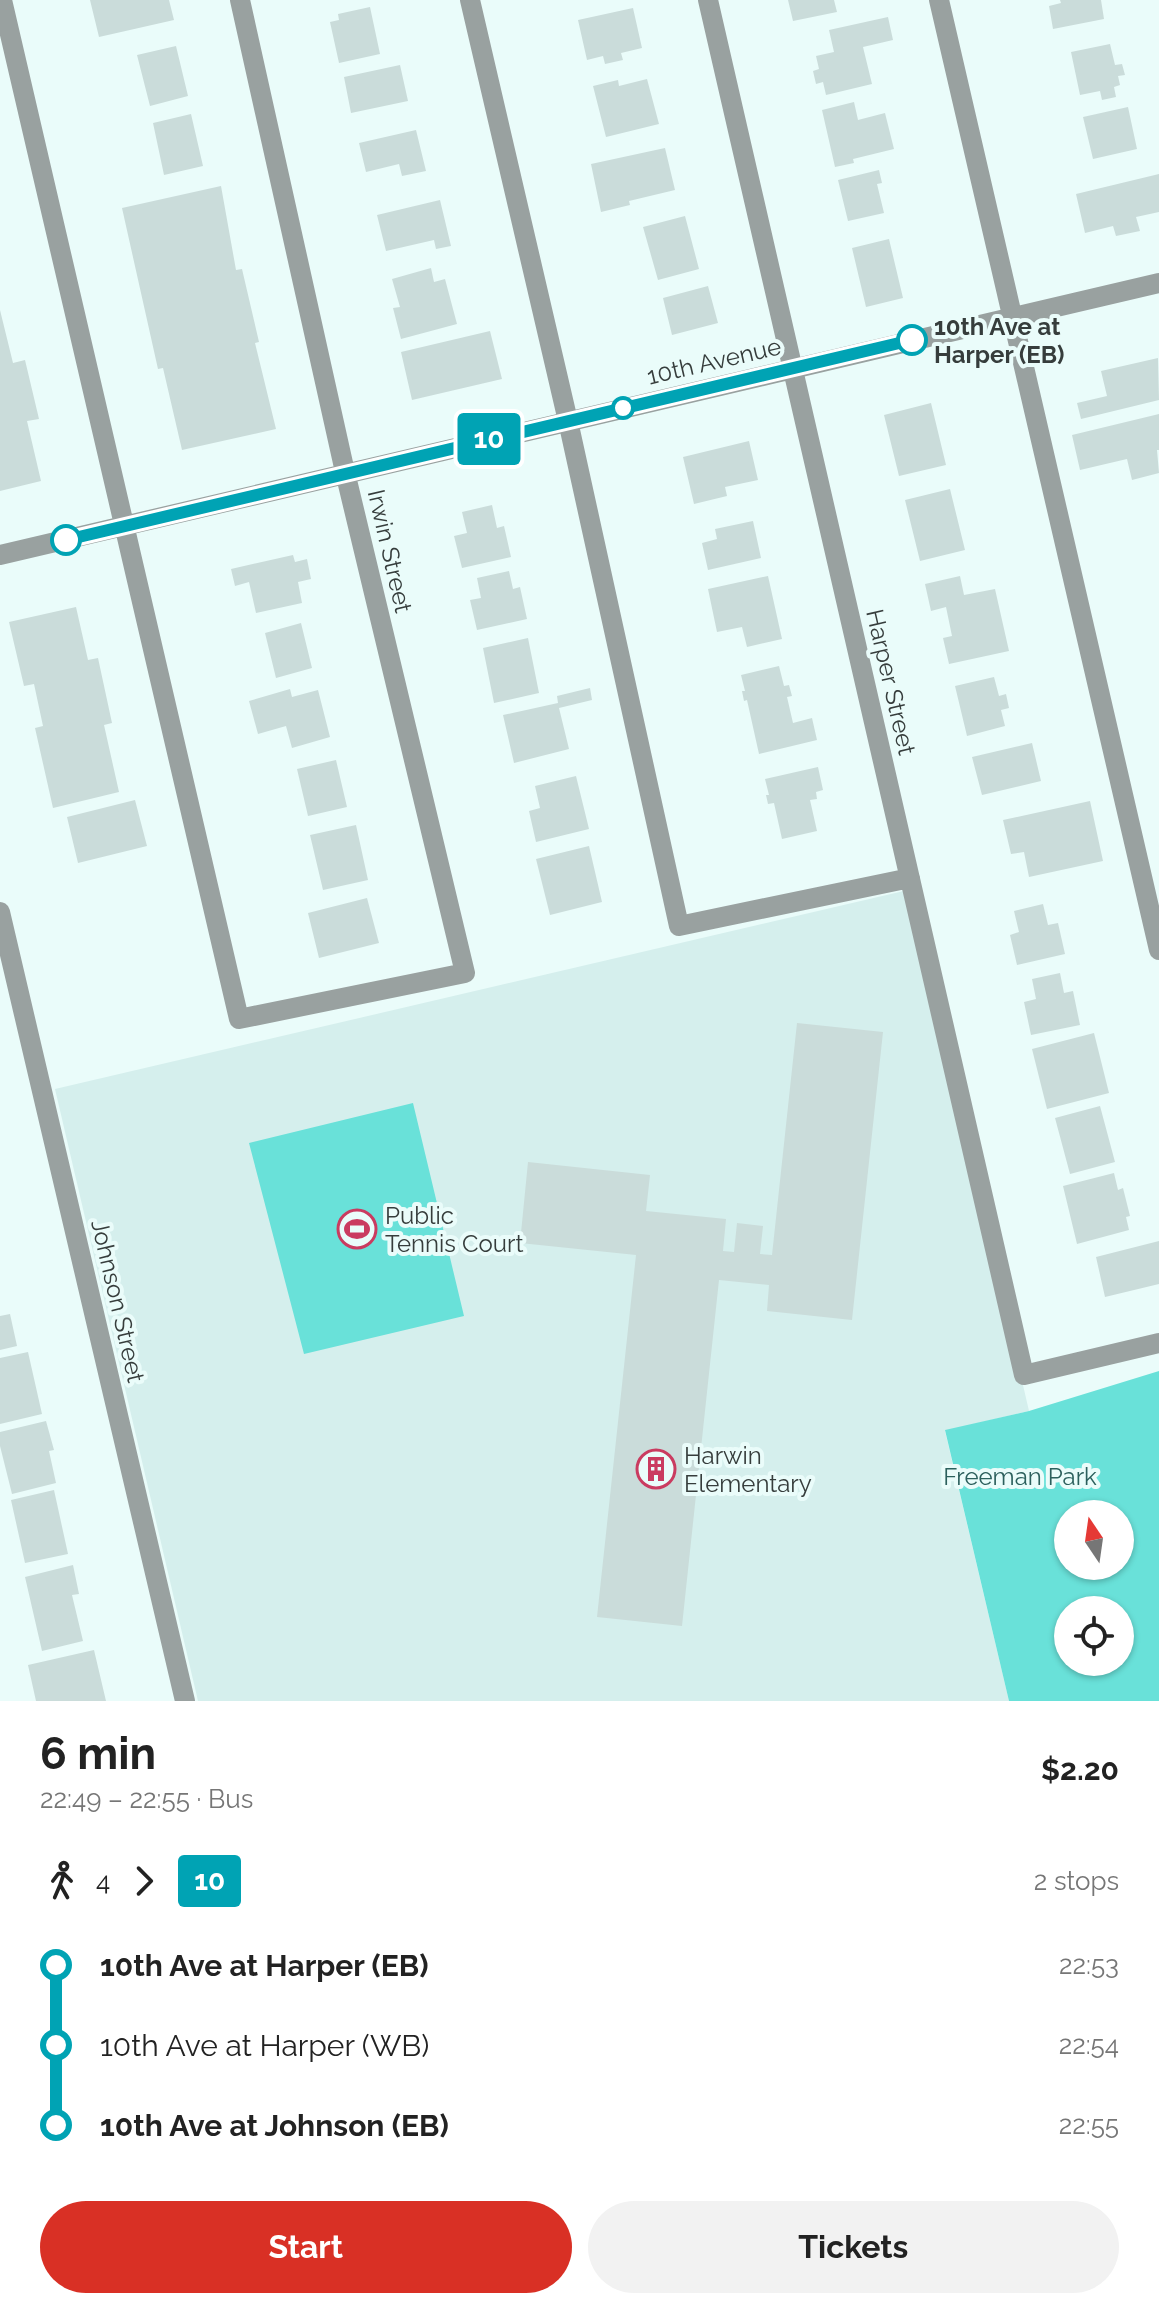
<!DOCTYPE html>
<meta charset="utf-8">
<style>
body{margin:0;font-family:Raleway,sans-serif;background:#f2f2f2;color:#222;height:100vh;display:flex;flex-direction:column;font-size:30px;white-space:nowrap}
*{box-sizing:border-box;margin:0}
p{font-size:26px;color:#767676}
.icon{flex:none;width:44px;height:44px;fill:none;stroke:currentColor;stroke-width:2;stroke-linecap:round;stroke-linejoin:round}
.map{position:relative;height:1701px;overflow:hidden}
.sheet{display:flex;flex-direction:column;background:#fff;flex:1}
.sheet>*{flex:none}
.badge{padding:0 16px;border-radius:6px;font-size:28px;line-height:52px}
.needle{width:52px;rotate:347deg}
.fabs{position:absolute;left:1054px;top:1500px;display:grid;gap:16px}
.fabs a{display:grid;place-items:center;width:80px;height:80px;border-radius:50%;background:#fff;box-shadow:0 2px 6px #0004;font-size:40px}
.map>.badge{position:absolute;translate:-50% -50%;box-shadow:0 0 0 4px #fff}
.legs{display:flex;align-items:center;gap:12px;height:88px;padding:0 40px;font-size:26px}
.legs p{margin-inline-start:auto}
.summary{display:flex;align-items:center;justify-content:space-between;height:136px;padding:0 40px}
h1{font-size:44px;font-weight:700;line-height:60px}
.cta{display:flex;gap:16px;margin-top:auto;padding:16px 40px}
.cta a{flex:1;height:92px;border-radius:48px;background:#d93025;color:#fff;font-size:32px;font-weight:700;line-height:92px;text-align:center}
.cta a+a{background:#f2f2f2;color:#222}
ul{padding:0 40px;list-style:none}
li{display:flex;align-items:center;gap:28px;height:80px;font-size:30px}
li i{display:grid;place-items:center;width:12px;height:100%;margin:0 10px;background:currentColor}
li i::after{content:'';width:20px;height:20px;margin:-10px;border:6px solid;border-radius:50%;background:#fff}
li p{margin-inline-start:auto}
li:first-child i{background:linear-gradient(#0000 50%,currentColor 0)}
li:last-child i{background:linear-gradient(currentColor 50%,#0000 0)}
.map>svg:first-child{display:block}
.built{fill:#d5efed}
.green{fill:#69e1d9;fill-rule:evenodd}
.building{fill:#cadcda}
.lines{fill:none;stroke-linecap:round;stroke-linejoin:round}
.minor{stroke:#99a1a0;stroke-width:20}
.line-1-casing{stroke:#fff;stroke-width:18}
.line-1{stroke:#00a3b4;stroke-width:12}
.stop-1-dot{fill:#fff;stroke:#00a3b4;stroke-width:4}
.labels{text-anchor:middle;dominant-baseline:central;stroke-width:8;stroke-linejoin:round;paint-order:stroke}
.stop-label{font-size:24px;font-weight:bold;fill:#363d3c;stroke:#eafcfa;text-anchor:start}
.street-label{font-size:24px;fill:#363d3c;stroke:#eafcfa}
.poi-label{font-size:24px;fill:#363d3c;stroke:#eafcfa;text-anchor:start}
.park-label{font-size:24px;fill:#2c605d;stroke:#eafcfa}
</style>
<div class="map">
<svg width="1159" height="1701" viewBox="0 0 1159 1701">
<rect width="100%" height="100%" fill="#eafcfa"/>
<path class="built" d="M908,890l121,521 -84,20 64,270h-811l-143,-612z"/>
<path class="green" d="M413,1103l51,213 -160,38 -55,-211z
M1159,1371v330h-150l-64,-271 84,-19zM1068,1514h52v52h-52zM1068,1610h52v52h-52z"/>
<path class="building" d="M90,0h79l5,20 -75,17z
M788,0h46l3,12 -44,9z
M1060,0h41l3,19 -51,10 -4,-23 12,-3z
M370,7l10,47 -41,9 -9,-41 9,-2 -1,-6z
M633,8l9,40 -21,5 2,7 -18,4 -2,-8 -16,4 -9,-40z
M888,17l5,23 -30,7 9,37 -46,11 -3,-13 -7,2 -3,-13 6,-2 -3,-13 18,-4 -5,-22z
M1110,44l5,21 7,-1 3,11 -7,1 2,9 -6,2 2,10 -14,3 -2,-9 -20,4 -9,-43z
M176,46l12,50 -38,10 -13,-51z
M400,65l8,36 -57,12 -7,-36z
M647,79l12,45 -53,13 -13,-51 25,-6 1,6z
M854,102l4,18 27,-7 9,36 -41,10 1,4 -19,4 -13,-57z
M1128,107l9,42 -44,10 -10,-42z
M191,114l12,52 -39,9 -11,-52z
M416,130l10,41 -24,5 -3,-12 -33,8 -7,-29z
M665,148l10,42 -46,11 1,4 -29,7 -10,-48z
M879,170l3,13 -5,1 7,29 -36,8 -10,-41z
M1159,174v38l-23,5 4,14 -24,5 -3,-10 -28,7 -9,-39z
M221,186l15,84 6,-1 17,73 -4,1 21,86 -94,21 -19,-82 -5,1 -36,-161z
M440,200l11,46 -15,3 -2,-9 -48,11 -9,-36z
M685,216l14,53 -41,11 -15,-53z
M889,239l14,59 -37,9 -14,-59z
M431,268l3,14 11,-3 12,45 -56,15 -8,-31 7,-1 -8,-28z
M708,286l10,37 -46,12 -9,-37z
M0,310l13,53 12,-3 14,59 -12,2 14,60 -41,10z
M490,331l12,48 -90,21 -11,-48z
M1158,358l1,42 -78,19 -4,-16 30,-7 -6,-25z
M931,403l15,62 -47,11 -15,-61z
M1159,414v36h-2l2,23 -27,7 -5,-21 -47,11 -8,-35z
M749,441l9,39 -33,7 2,9 -33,8 -11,-47z
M950,489l15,61 -45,11 -15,-61z
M492,505l5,23 7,-2 7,31 -49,11 -8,-32 13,-3 -5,-21z
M753,521l8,37 -53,12 -6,-27 15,-4 -2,-10z
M293,555l2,7 12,-3 4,20 -13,3 4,21 -46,10 -7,-31 -14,4 -4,-17z
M509,571l4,18 7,-2 7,32 -50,11 -7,-30 11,-2 -4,-20z
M768,576l14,63 -35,8 -5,-20 -25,5 -9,-43z
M960,576l4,19 31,-6 14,62 -60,13 -6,-26 9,-2 -6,-29 -15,4 -6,-27z
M76,607l12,53 10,-2 14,65 -8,2 15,67 -66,16 -18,-80 8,-2 -9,-42 -10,2 -15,-64z
M301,623l11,45 -36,10 -11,-45z
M528,638l11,55 -45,10 -11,-55z
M779,666l5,20 5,-1 3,11 -5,1 6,26 19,-5 5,22 -58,14 -12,-54 -3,1 -2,-10h3l-4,-16z
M994,677l5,19 7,-2 3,14 -8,2 4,16 -38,10 -12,-50z
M590,688l2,12 -33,8 10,41 -55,14 -11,-48 55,-12 -1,-7z
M290,689l2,8 26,-7 12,47 -38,11 -6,-22 -28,8 -9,-33z
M1032,743l9,38 -59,14 -10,-38z
M336,760l11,47 -39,9 -11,-47z
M818,767l5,23 -7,2 1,7 -7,1 7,31 -35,8 -8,-36 -6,1 -2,-9h3l-4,-16z
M576,776l13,53 -53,13 -7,-31 11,-3 -5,-22z
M135,800l12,46 -69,17 -11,-46z
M1090,801l13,60 -74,16 -5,-25 -13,2 -8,-34z
M356,825l12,55 -45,10 -13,-55z
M589,846l13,56 -52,13 -14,-56z
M367,898l12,45 -60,15 -11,-45z
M1043,904l5,21 10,-2 7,31 -48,11 -7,-30 9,-3 -5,-21z
M1060,973l4,20 9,-2 7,34 -49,10 -7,-33 12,-3 -4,-20z
M797,1023l86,9 -31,288 -85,-9 2,-26 -50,-5 -37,346 -85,-9 39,-362 -116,-12 8,-81 122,13 -4,36 80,8 -3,32 11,1 3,-29 26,3 -3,28 12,1z
M1094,1033l15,60 -62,16 -15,-60z
M1100,1106l15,56 -45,12 -15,-56z
M1114,1173l4,17 5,-2 7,28 -4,1 3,13 -52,14 -14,-58z
M1159,1241v43l-54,13 -9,-40z
M10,1314l7,32 -17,4v-34z
M28,1352l14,62 -42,10v-66z
M46,1421l8,29 -5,1 7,32 -44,11 -12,-48v-14z
M54,1490l14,64 -43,9 -14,-63z
M73,1565l6,29 -7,1 11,46 -41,10 -17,-74z
M94,1650l12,51h-70l-8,-36z"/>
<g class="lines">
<path class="minor" d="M2,0l237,1019 226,-46 -120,-501 -105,-472
M470,0l98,421 111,505 231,-48
M708,0l316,1375 135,-32
M939,0l220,950
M0,555l1159,-272
M0,912l185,789"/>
</g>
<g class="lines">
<g class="line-1-casing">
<path id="line-1" d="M66,540l846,-200"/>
</g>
<use href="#line-1" class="line-1"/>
</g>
<defs>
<g id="stadium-ring" transform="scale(2)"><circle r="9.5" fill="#eafcfa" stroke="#ca3b60" stroke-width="1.5"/><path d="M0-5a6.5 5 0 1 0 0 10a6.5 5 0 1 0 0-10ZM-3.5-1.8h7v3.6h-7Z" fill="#ca3b60"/></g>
<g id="building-ring" transform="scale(2)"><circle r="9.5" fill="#eafcfa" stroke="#ca3b60" stroke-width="1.5"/><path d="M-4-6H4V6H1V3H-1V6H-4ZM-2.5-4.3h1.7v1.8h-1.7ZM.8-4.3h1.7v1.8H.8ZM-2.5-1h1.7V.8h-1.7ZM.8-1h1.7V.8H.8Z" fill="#ca3b60"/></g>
</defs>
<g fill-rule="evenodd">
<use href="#stadium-ring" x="357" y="1229"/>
<use href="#building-ring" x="656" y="1469"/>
</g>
<g class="stop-1-dot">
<circle cx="912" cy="340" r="14"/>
<circle cx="623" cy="408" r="10"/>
<circle cx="66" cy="540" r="14"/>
</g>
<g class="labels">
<g class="stop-label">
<text x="934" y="326">10th Ave at<tspan x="934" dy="28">Harper (EB)</tspan></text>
</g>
<g class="street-label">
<text transform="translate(714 361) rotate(-13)">10th Avenue</text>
<text transform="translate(390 551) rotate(77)">Irwin Street</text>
<text transform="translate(891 682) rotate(77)">Harper Street</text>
<text transform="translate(118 1301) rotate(77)">Johnson Street</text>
</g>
<g class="poi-label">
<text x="385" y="1215">Public<tspan x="385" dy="28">Tennis Court</tspan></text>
<text x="684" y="1455">Harwin<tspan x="684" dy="28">Elementary</tspan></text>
</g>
<g class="park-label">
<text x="1020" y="1476">Freeman Park</text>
</g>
</g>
</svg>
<div class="fabs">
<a><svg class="needle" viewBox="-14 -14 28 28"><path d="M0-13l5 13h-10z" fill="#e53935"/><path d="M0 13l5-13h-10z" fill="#767676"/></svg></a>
<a><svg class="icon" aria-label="locate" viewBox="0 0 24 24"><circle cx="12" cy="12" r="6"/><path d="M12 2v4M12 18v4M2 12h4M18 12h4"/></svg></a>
</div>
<b class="badge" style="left:489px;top:439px;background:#00a3b4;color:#fff">10</b>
</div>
<section class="sheet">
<div class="summary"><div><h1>6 min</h1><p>22:49 – 22:55 · Bus</p></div><b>$2.20</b></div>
<div class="legs"><svg class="icon" aria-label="walk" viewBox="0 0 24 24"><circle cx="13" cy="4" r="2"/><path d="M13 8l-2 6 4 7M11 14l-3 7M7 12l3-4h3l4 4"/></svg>4<svg class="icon" aria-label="forward" viewBox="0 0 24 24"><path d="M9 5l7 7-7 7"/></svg><b class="badge" style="background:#00a3b4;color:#fff">10</b><p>2 stops</p></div>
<ul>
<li><i style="color:#00a3b4"></i><b>10th Ave at Harper (EB)</b><p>22:53</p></li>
<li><i style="color:#00a3b4"></i><span>10th Ave at Harper (WB)</span><p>22:54</p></li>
<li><i style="color:#00a3b4"></i><b>10th Ave at Johnson (EB)</b><p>22:55</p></li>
</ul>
<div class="cta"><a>Start</a><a>Tickets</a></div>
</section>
